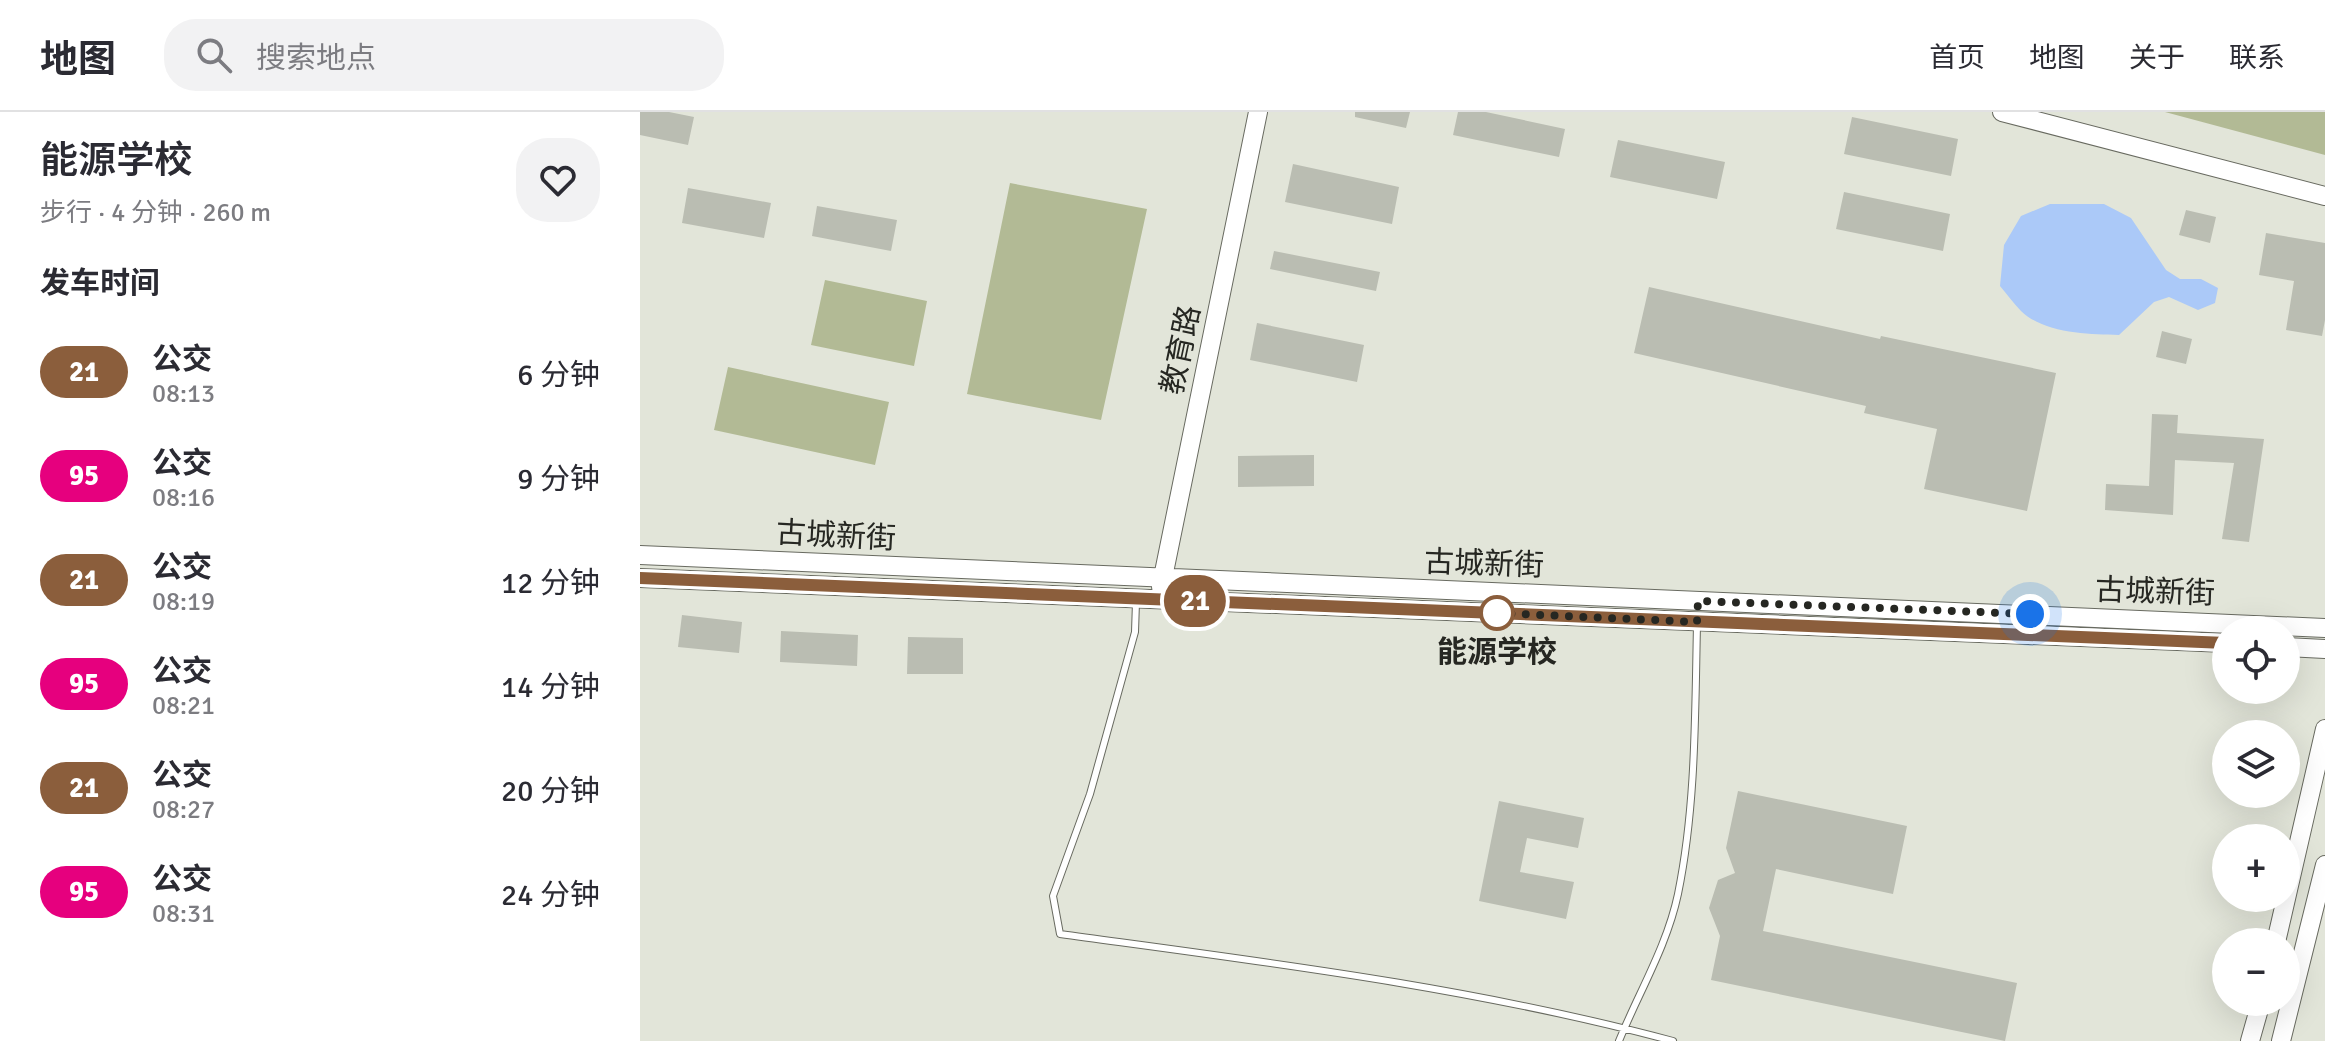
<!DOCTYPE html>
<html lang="zh">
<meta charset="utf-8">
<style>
body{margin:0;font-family:Signika,"Noto Sans SC",sans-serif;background:#f2f2f3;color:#2b2b33;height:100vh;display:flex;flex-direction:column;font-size:30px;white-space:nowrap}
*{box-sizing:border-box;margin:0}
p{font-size:26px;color:#7c7c81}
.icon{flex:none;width:44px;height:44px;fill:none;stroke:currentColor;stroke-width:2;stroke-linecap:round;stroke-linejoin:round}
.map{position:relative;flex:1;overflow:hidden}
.side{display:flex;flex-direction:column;background:#fff;width:640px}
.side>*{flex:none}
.badge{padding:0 16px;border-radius:26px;font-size:28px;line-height:52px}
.tools{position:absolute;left:1572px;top:504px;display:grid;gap:16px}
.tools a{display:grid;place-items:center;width:88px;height:88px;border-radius:50%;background:#fff;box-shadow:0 8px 32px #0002;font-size:40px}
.you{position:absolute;width:40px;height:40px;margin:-20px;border:6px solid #fff;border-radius:50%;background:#1a73e8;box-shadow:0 0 0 12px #1a73e833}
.map>.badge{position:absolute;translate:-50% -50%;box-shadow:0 0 0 4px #fff}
h2{padding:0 40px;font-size:30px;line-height:72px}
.round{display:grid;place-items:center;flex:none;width:84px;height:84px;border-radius:32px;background:#f2f2f3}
.headline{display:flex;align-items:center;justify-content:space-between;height:136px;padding:0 40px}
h1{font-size:38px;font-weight:600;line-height:60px}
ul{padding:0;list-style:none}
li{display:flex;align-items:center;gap:24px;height:104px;padding:0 40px}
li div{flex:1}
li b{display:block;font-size:30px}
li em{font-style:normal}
li .badge{min-width:88px;font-weight:700;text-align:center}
header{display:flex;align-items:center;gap:48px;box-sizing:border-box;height:112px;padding:0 40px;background:#fff;border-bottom:2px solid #e1e1e2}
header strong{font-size:38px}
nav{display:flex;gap:44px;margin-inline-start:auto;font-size:28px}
.search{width:560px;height:72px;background:#f2f2f3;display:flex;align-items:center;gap:20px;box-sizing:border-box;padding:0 28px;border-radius:32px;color:#7c7c81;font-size:30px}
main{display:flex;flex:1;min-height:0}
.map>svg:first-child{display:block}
.green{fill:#b2ba95}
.water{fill:#abc9f8}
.building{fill:#babdb2}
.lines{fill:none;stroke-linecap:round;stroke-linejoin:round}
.lane-casing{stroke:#686a60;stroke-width:8}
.secondary-casing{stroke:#686a60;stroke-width:20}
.lane{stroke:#fff;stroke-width:6}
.secondary{stroke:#fff;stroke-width:18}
.line-casing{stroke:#fff;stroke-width:18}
.line{stroke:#8b5e3c;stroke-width:12}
.walk{stroke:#262722;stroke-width:8;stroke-dasharray:0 14.4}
.stop-dot{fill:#fff;stroke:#8b5e3c;stroke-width:4}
.labels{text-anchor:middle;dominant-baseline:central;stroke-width:6;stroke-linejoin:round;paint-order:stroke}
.street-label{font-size:30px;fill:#262722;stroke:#e2e5d9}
.stop-label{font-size:30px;font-weight:bold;fill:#262722;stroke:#e2e5d9}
</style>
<header>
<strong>地图</strong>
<div class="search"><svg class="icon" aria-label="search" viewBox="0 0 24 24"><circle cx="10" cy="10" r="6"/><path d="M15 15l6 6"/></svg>搜索地点</div>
<nav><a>首页</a><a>地图</a><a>关于</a><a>联系</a></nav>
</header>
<main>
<section class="side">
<div class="headline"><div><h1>能源学校</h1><p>步行 · 4 分钟 · 260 m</p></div><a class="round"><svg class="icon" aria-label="heart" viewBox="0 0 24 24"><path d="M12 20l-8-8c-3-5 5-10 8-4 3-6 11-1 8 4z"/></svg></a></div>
<h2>发车时间</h2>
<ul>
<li><span class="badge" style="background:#8b5e3c;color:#fff">21</span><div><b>公交</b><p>08:13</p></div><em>6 分钟</em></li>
<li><span class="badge" style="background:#e6007e;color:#fff">95</span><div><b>公交</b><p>08:16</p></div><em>9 分钟</em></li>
<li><span class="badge" style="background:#8b5e3c;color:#fff">21</span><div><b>公交</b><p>08:19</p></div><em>12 分钟</em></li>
<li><span class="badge" style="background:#e6007e;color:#fff">95</span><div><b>公交</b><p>08:21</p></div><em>14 分钟</em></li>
<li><span class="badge" style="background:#8b5e3c;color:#fff">21</span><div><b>公交</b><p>08:27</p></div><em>20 分钟</em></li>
<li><span class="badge" style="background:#e6007e;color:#fff">95</span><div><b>公交</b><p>08:31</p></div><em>24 分钟</em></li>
</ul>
</section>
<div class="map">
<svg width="1685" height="929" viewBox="0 0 1685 929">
<rect width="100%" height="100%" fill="#e2e5d9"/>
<path class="green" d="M1525,0h160v43z
M370,71l137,26 -46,211 -134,-26z
M185,168l102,21 -13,65 -103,-21z
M88,255l161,35 -14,63 -161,-35z"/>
<path class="water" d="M1410,92h54l27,14 35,52 14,9h21l17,9 -3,15 -17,7 -29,-13 -15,5 -35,33c-31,-1 -74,-1 -98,-24 -8,-8 -14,-17 -21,-25l4,-41 17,-29z"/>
<path class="building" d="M0,0h29l25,5 -6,28 -48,-10z
M715,0h55l-4,16 -51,-11z
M818,0h28l79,17 -6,28 -106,-22z
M1212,5l106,22 -7,37 -107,-22z
M978,28l107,22 -8,37 -107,-22z
M653,52l106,23 -7,37 -107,-22z
M48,76l83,15 -7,35 -82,-15z
M1204,80l106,22 -7,37 -107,-22z
M177,94l80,14 -6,31 -79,-15z
M1546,98l30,7 -6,26 -31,-8z
M1626,121l59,10v77l-3,16 -36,-6 8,-49 -35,-6z
M634,139l106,21 -4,19 -106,-22z
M1009,175l231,52 1,-3 175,37 -29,138 -103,-22 13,-60 -73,-16 2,-7 -232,-53z
M617,211l107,22 -7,37 -107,-22z
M1522,219l30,8 -6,25 -30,-7z
M1512,302l26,1 -1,18 87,6 -15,103 -27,-3 12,-76 -59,-3 -2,55 -68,-5 1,-26 43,2z
M674,343v31l-76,1v-31z
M42,503l60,7 -3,31 -61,-6z
M141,519l77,4 -1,31 -77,-4z
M268,525l55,1v36h-56z
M1098,679l169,35 -14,68 -117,-25 -13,62 254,52 -12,58 -294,-61 9,-44 -11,-28 9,-28 17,-7 -9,-25z
M859,689l85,17 -6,30 -51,-10 -7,34 54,10 -8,37 -87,-18z"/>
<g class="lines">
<g class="lane-casing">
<path id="lane" d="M496,490l-1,30 -45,162 -37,102 7,38c205,28 412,53 613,107
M979,929c20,-49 48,-95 59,-147 18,-88 17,-180 19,-269"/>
</g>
<g class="secondary-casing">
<path id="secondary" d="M1362,0l323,84
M0,443l1685,73
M0,466l1586,65
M521,475l97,-475
M1646,535l39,2
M1636,830l49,-213
M1610,929l11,-39
M1641,929l44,-176"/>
</g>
<use href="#lane" class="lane"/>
<use href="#secondary" class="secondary"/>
</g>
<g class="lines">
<g class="line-casing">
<path id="line" d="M0,466l1586,65"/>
</g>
<use href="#line" class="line"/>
<path class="walk" d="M857,501l200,9 1,-21 332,13"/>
</g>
<circle class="stop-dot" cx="857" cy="501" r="16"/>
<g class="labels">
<g class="street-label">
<text transform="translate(541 238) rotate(-78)">教育路</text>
<text transform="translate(196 424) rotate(3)">古城新街</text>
<text transform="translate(844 452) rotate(2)">古城新街</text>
<text transform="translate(1515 480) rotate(2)">古城新街</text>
</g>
<g class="stop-label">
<text x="857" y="540">能源学校</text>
</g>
</g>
</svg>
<div class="tools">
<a><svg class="icon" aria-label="locate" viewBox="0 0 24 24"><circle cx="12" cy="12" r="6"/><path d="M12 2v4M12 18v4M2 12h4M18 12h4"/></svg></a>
<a><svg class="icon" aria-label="layers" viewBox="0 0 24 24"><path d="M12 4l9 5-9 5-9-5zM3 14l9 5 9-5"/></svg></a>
<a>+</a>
<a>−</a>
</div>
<div class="you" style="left:1390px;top:502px"></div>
<b class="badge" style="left:555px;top:489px;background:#8b5e3c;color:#fff">21</b>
</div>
</main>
